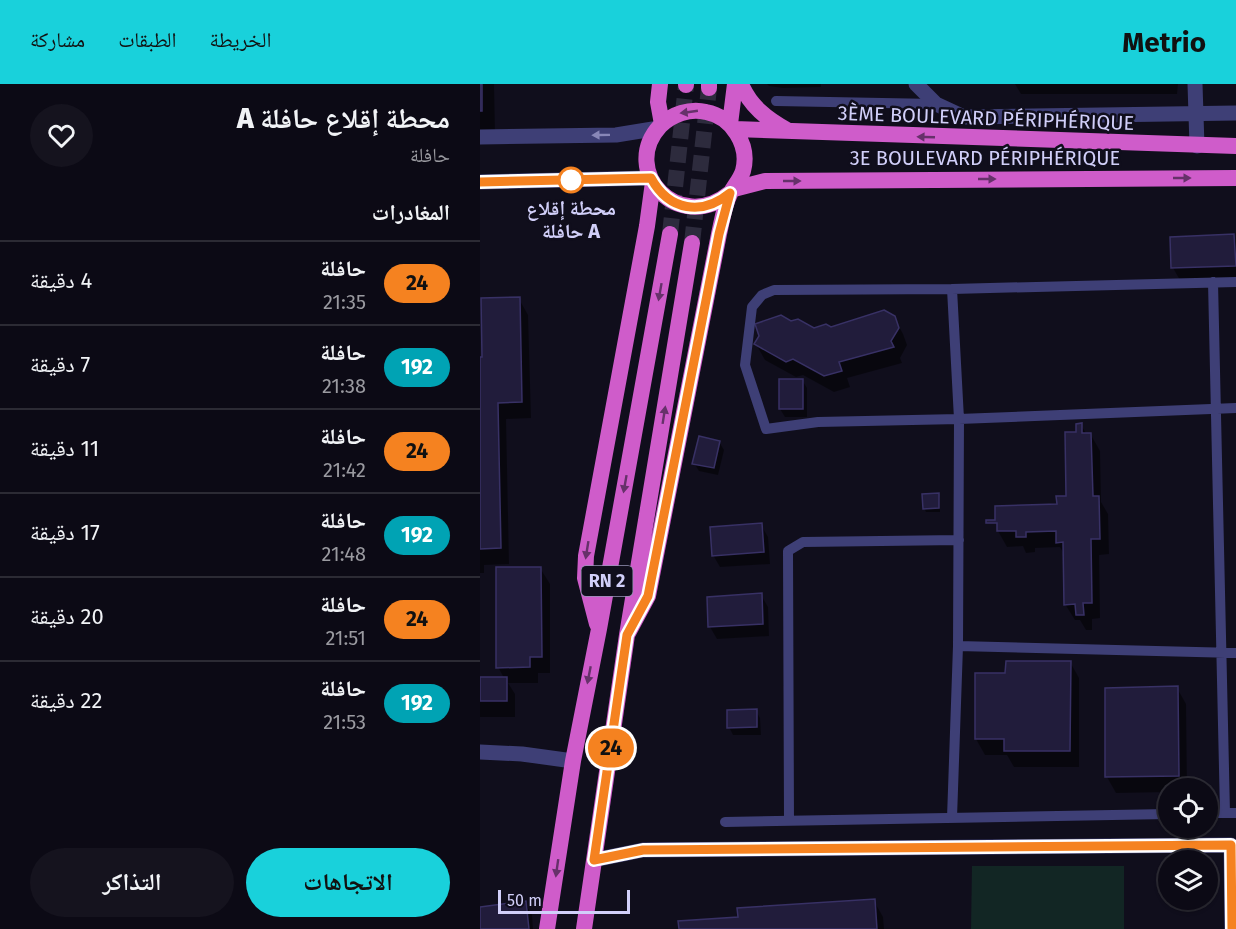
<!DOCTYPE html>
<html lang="ar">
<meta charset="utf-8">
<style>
body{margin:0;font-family:"Fira Sans","Noto Naskh Arabic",sans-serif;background:#15131e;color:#f1f3f6;direction:rtl;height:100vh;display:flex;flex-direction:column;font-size:22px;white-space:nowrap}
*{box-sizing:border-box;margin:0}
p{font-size:20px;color:#9a9aa0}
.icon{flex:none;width:33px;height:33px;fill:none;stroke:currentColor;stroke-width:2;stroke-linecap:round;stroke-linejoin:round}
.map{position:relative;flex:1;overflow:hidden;direction:ltr}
.side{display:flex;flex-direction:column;background:#0c0a15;width:480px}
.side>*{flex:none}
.badge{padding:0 12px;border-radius:20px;font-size:21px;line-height:39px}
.controls{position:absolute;left:678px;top:694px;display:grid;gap:12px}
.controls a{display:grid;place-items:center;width:60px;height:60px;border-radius:50%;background:#0c0a15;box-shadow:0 2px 4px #0004,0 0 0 2px #2c2b34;font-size:30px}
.scale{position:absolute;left:18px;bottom:15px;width:132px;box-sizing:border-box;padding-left:6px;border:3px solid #d1cff9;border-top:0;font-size:16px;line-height:21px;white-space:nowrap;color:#d1cff9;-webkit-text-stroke:4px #100e1c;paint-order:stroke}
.map>.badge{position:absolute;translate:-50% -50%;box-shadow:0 0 0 3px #fff}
h2{padding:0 30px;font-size:22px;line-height:54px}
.round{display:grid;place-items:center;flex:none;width:63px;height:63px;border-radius:32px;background:#15131e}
.summary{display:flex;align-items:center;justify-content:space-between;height:102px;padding:0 30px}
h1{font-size:28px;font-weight:800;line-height:45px}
.primary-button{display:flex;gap:12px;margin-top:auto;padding:12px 30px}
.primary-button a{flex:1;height:69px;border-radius:36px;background:#19d1db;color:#111;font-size:24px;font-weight:800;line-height:69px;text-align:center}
.primary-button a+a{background:#15131e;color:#f1f3f6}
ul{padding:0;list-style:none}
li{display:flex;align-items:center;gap:18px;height:84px;padding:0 30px;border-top:2px solid #2c2b34}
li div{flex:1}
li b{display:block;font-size:22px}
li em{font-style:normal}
li .badge{min-width:66px;font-weight:700;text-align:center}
header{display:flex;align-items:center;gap:36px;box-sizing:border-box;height:84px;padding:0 30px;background:#19d1db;color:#111}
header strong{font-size:28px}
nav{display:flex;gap:33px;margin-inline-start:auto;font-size:21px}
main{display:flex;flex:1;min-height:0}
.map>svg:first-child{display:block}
.grass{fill:#122624}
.shadow{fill:#0007}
.building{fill:#211c3b;stroke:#383165;stroke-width:1.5}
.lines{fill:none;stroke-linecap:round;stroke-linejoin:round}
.trunk-tunnel{stroke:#2d2b3d;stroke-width:16;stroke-dasharray:16 8;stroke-linecap:butt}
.service{stroke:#3e3f76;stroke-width:10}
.minor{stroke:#3e3f76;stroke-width:15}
.trunk{stroke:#cf5cca;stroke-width:16}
.oneway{fill:#66316a}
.oneway2{fill:#8887b8}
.line-casing{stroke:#fff;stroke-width:14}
.line{stroke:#f58220;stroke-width:9}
.stop-dot{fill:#fff;stroke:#f58220;stroke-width:3}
.labels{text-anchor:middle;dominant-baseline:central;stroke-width:5;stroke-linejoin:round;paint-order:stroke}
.shield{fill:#100e1c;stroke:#9795b7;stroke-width:1.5}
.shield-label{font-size:18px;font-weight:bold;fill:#d1cff9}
.street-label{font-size:20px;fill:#d1cff9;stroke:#100e1c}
.stop-label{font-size:20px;font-weight:bold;fill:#d1cff9;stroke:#100e1c}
</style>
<header>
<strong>Metrio</strong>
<nav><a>الخريطة</a><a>الطبقات</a><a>مشاركة</a></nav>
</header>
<main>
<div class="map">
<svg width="756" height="845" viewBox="0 0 756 845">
<rect width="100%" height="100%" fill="#100e1c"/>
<path class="grass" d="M492,782h152v63h-153z"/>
<path class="shadow" d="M0,0h14l1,49h-15z
M287,0h54v3l-38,1 -14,-2z
M535,0h163l-1,10h-156z
M753,152l3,5v37l-56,2 -7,-12z
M39,215l9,16 3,103 -25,1 3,145 -25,1v8h-4v-215h4z
M414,233l9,17 4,11 -7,13 2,5 -55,15 3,9 -16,5 -31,-17 -7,2 -31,-17 -9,-16 58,-14 17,-1z
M322,296l5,8v29h-22l-5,-8v-28z
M601,341l6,10h4l9,16 1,51 7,12 1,40 -10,1 1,63 -8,1v11h-6l-6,-10h-5l-10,-16 -1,-50 -4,-7 -25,1v4l-9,1 -3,-7 -16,1 -9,-16 60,-26 10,-8 10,-64z
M239,358l5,8 -6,25 -19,-4 -5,-8z
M458,411l2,3v14h-14l-2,-4z
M281,441l7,12 2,27 -50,3 -7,-12z
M60,484l10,16v89h-12v10h-30l7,11v23h-35v-38l24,-1 -6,-11z
M281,511l7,12 1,29 -52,3 -7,-12z
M590,578l9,16v89h-65l-7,-12h-22l-9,-16 31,-64z
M697,604l9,16 1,85h-19v3l-52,1 -9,-16 -1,-88z
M276,627l4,7 1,17h-28l-4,-8z
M394,817l9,16 1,12h-204z
M45,819l7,12 1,14h-53v-20z"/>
<path class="building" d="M0,0h2v27h-2z
M754,150l2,32 -65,2 -1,-31z
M40,213l2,105 -24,1 3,145 -21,1v-192h2l-1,-59z
M404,226l11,6 4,12 -8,13 3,6 -55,15 3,9 -18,5 -31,-17 -7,3 -32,-18 5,-8 -4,-12 26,-9 10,6 7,-2 16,9 12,-4 5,3z
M299,295h24v30h-24z
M602,339v10h9l2,63h6l1,43h-9l1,64h-9l1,12h-8l-1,-11 -11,1 -1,-63 -7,1v-12l-30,1v5h-10v-6h-19v-8h-11v-3h9v-14l62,-2 -1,-8h10l-1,-64h11v-8z
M219,352l21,5 -6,27 -22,-4z
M459,409v15l-16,1 -1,-15z
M282,439l2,29 -52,4 -2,-29z
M16,483h45l1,90h-12v10l-34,1z
M282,509l1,31 -55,3 -1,-30z
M526,577h65l-1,90h-66v-12h-29v-66h30z
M0,593h27v24h-27z
M698,602l1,90 -74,1v-89z
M277,625v18l-30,1v-18z
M395,815l2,30h-198l-1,-8 60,-4 -1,-9z
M46,817l3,28h-49v-22z"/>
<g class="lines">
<path class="trunk-tunnel" d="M190,150l16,-149
M212,159l17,-155"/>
<path class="service" d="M296,17l160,3
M733,198l12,531
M756,198l-284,7 -178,1 -12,5 -10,12 -7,58 21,64 52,-7 141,-3 277,-11
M472,205l7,130 -1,227 -6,172
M478,562l278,7
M728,729h28
M309,737l-1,-270 15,-9 156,-2
M245,738l443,-8"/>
<path class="minor" d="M436,0l20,20 28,13 272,-4
M715,0l2,62
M0,53l136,-2 43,-7
M0,98l171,-4
M0,668l42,2 51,7
M114,776l49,-10 588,-5 1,84"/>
<path class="trunk" d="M180,0l-2,18 4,22
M261,0c9,22 26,35 46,46
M206,1v-1
M229,4v-4
M250,40l5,-40
M254,45l502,17
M254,105l31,-8 471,-3
M117,540l-12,-46 1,-22 61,-330 6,-44
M147,551l21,-39 71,-362c3,-13 5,-28 11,-40 4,-8 10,-14 13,-23 7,-26 -11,-54 -37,-59 -16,-4 -34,2 -46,14 -41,45 19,109 70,67
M67,845l26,-168 26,-132 71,-395
M104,845l43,-294 65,-392"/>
</g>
<defs><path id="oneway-solid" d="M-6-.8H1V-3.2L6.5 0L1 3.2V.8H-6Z" transform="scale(1.5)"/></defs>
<g class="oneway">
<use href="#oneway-solid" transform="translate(209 28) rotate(172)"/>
<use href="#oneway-solid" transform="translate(446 53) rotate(-178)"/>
<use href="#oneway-solid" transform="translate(702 94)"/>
<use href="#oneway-solid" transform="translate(507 95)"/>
<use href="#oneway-solid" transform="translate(312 97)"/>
<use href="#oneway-solid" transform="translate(180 208) rotate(100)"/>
<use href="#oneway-solid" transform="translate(184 331) rotate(-81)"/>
<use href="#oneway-solid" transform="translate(145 400) rotate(100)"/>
<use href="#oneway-solid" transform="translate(107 466) rotate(99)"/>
<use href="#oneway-solid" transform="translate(109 591) rotate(101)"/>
<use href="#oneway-solid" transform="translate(77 784) rotate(98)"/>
</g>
<use class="oneway2" href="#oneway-solid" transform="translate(121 51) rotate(179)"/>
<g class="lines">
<g class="line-casing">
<path id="line" d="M0,98l171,-4c18,33 51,38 79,15l-11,41 -71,362 -21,39 -33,225 49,-10 588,-5 1,84"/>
</g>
<use href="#line" class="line"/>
</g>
<circle class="stop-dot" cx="91" cy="96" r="12"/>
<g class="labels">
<rect class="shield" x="101.5" y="482" width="51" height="30" rx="4.5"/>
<g class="shield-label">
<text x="127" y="497">RN 2</text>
</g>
<g class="street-label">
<text transform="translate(506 34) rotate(2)">3ÈME BOULEVARD PÉRIPHÉRIQUE</text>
<text x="505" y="74">3E BOULEVARD PÉRIPHÉRIQUE</text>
</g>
<g class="stop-label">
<text x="91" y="124">محطة إقلاع<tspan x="91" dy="23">حافلة A</tspan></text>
</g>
</g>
</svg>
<div class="controls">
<a><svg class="icon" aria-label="locate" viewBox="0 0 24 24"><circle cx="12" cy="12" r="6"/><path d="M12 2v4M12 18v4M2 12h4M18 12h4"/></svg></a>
<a><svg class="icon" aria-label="layers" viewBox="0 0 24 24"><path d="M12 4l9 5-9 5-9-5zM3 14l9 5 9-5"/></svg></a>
</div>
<div class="scale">50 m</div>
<b class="badge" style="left:131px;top:664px;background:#f58220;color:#111">24</b>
</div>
<section class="side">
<div class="summary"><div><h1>محطة إقلاع حافلة A</h1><p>حافلة</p></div><a class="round"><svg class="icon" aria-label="heart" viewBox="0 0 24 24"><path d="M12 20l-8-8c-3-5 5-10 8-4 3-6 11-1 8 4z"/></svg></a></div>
<h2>المغادرات</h2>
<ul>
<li><span class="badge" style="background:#f58220;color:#111">24</span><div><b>حافلة</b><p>21:35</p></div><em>4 دقيقة</em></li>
<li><span class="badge" style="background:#00a3b4;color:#fff">192</span><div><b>حافلة</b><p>21:38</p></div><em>7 دقيقة</em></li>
<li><span class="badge" style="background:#f58220;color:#111">24</span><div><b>حافلة</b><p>21:42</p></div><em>11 دقيقة</em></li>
<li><span class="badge" style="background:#00a3b4;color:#fff">192</span><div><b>حافلة</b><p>21:48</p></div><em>17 دقيقة</em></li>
<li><span class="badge" style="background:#f58220;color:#111">24</span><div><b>حافلة</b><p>21:51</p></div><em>20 دقيقة</em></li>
<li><span class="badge" style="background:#00a3b4;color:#fff">192</span><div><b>حافلة</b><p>21:53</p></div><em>22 دقيقة</em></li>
</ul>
<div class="primary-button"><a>الاتجاهات</a><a>التذاكر</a></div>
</section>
</main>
